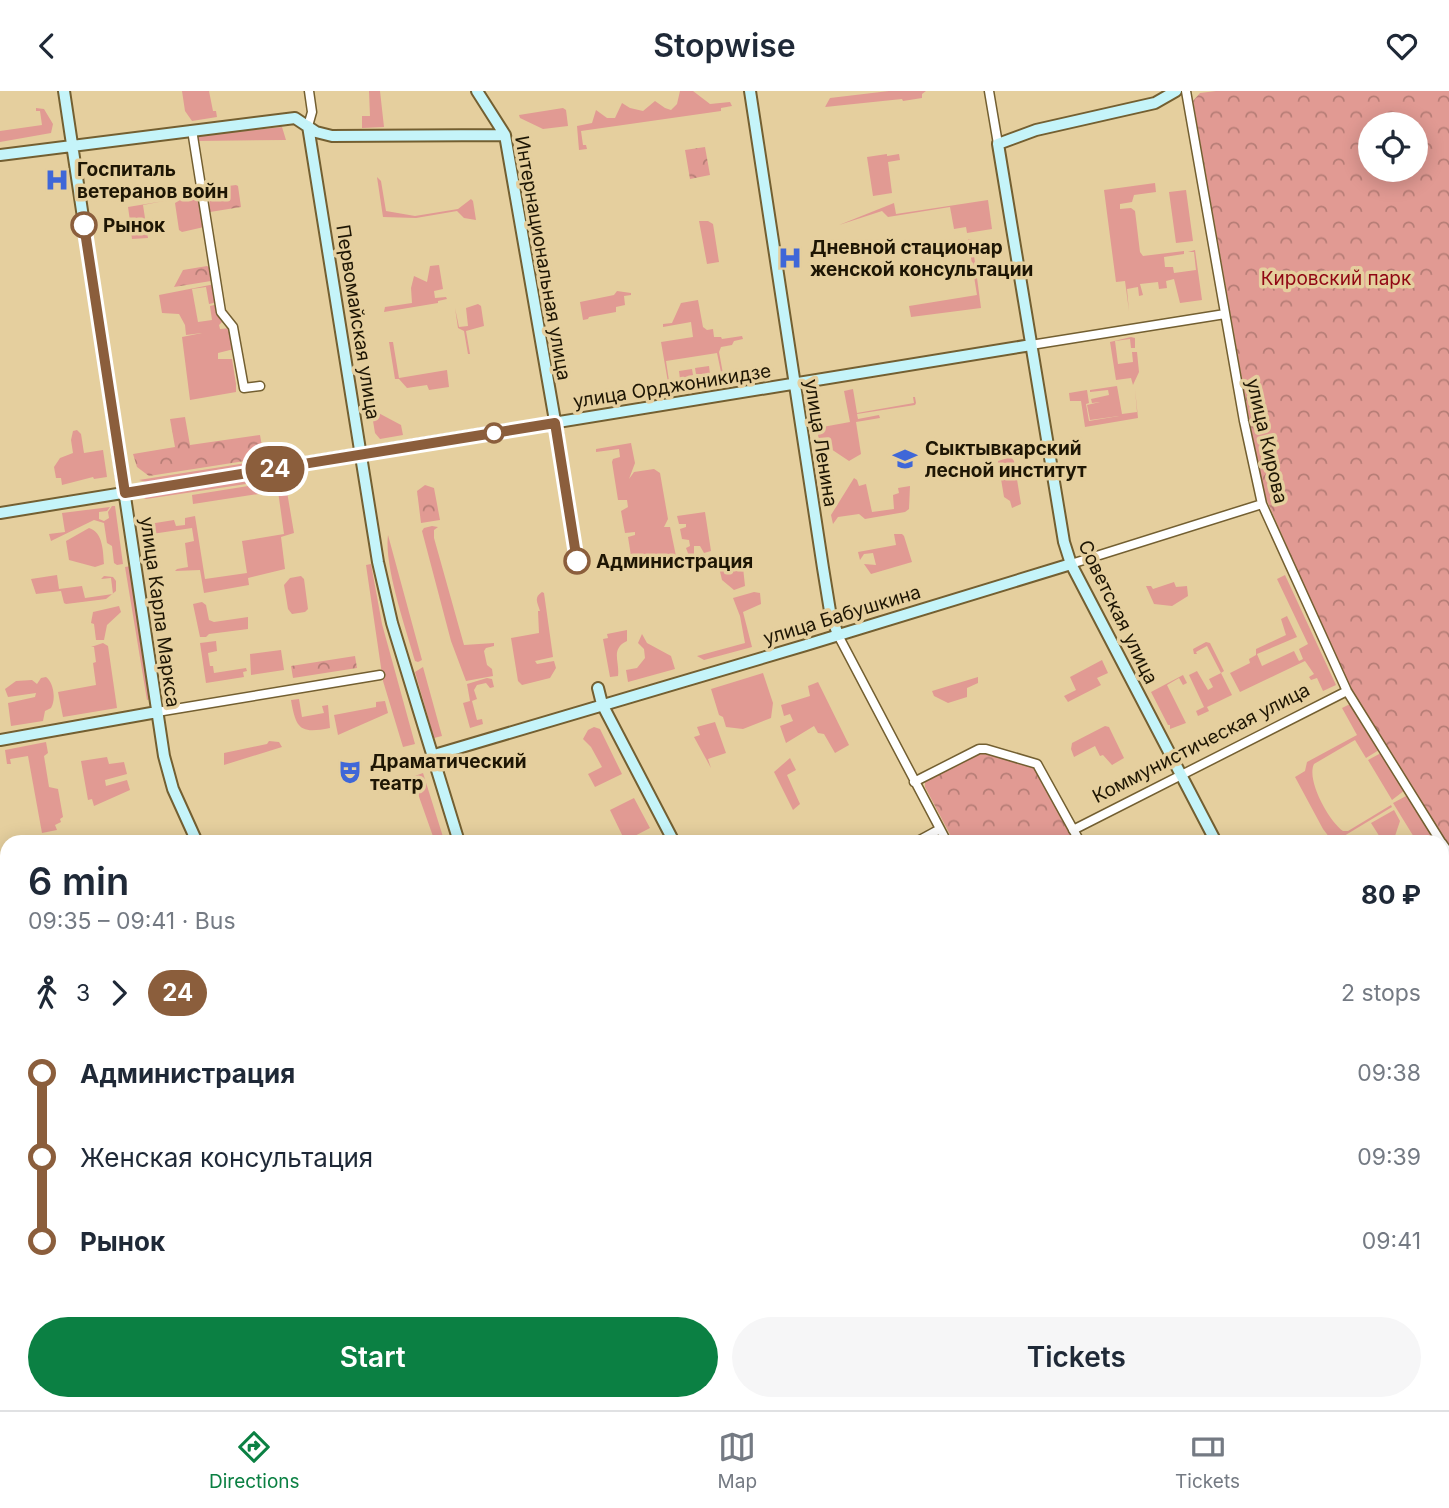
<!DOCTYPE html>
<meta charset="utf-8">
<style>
body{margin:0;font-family:Inter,sans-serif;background:#f6f6f7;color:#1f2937;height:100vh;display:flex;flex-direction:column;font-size:26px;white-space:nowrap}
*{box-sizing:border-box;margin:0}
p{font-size:23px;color:#747a83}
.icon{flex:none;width:38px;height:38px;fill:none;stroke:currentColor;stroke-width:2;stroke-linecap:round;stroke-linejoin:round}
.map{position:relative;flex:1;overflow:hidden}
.drawer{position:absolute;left:0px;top:744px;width:1449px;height:576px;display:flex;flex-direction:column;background:#fff;border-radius:21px 21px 0 0;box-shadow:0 4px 18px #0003}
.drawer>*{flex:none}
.badge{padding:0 14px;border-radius:23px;font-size:24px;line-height:46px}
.controls{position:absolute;left:1358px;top:21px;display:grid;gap:14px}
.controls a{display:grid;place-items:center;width:70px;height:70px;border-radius:50%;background:#fff;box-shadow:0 4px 18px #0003;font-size:35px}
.map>.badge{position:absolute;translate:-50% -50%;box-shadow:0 0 0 4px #fff}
.legs{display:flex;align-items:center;gap:10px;height:77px;padding:0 28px;font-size:23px}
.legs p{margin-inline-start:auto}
.overview{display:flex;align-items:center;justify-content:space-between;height:119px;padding:0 28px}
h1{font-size:38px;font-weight:600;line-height:52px}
.action{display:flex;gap:14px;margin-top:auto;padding:14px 28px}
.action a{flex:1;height:80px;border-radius:42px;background:#0b8043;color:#fff;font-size:28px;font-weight:600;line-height:80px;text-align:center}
.action a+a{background:#f6f6f7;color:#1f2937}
ul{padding:0 28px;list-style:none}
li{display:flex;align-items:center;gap:24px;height:84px;font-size:26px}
li i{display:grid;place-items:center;width:10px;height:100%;margin:0 9px;background:currentColor}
li i::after{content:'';width:18px;height:18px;margin:-9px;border:5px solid;border-radius:50%;background:#fff}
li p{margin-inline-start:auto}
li:first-child i{background:linear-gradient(#0000 50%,currentColor 0)}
li:last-child i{background:linear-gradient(currentColor 50%,#0000 0)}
header{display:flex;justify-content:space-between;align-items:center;height:91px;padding:0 28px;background:#fff;font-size:32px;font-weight:600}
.dock{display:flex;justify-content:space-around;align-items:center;height:98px;border-top:2px solid #e0e1e3;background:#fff;font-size:19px;color:#747a83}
.dock a{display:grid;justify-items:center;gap:4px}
.dock .current{color:#0b8043}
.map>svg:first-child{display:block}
.grass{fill:#e19a93}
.forest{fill:url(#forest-crowns);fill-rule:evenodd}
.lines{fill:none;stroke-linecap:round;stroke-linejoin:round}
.street-casing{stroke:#735f31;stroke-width:11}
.secondary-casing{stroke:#735f31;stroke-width:14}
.primary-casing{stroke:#fff;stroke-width:16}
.street{stroke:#fff;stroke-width:8}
.secondary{stroke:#c5f4f9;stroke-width:10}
.primary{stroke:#8ce9f4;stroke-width:12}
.line-1-casing{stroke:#fff;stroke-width:16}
.line-1{stroke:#8b5e3c;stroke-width:10}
.stop-1-dot{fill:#fff;stroke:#8b5e3c;stroke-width:3.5}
.labels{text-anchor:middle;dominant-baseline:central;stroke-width:7;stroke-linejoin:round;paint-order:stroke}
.poi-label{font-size:19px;font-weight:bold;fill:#1e1604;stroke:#e5cf9e;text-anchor:start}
.stop-label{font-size:19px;font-weight:bold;fill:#1e1604;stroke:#e5cf9e;text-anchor:start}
.street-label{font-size:19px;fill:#1e1604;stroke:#e5cf9e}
.park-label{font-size:19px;fill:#900613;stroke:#e5cf9e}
</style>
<header><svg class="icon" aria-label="back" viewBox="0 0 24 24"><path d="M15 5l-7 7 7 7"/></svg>Stopwise<svg class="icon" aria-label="heart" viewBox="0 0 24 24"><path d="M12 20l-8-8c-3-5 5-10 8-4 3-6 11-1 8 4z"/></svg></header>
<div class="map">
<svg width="1449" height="1319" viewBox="0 0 1449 1319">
<defs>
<pattern id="forest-crowns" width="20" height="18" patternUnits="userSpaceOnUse" patternTransform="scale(1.75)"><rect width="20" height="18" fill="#e19a93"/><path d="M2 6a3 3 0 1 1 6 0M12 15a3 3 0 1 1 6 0" fill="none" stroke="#b67d76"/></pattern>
</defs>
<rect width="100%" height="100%" fill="#e5cf9e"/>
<path class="grass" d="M182,0h27l4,20h3l1,6 -25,4 -7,-10z
M369,0h11l4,36 -22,1v-12h8z
M680,0h13l17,13 20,-2 2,4 -11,2v3l-140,20 2,14h3l1,4 -8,1 -2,-24 15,-3 4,-13 11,8h8l7,-15 8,5 13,3 12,-10 10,7 6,2 6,-6z
M889,0h37l-4,3v4l-19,3 -1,-2 -77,8 5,-9z
M36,17l8,1 9,15 -2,9 -51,9v-11l42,-6 -2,-14h-4z
M563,17l3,2 2,16 -25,3 -23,-11 -1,-3z
M282,36l4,13 -89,1 -1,-5z
M887,63v2l12,-2 1,6 -12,2 4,31 -19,3 -6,-39z
M377,86l4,4 5,30 29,5 43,-7 13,-10 2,2 3,19 -12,-2 -7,-7 -41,7 -33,-1z
M1155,92l1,9 -22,3 -2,7 -12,2v5l11,-1 4,3 5,41 3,4 41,-5v3l-20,3 1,10h8l1,6 22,-3 -2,-18h-6l7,-2 7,50 -22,3 -6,-24 -8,2 1,7 -8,1 -1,-7 -18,2 3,11 -4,1 -1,-9 -11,2 2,22 -4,-30 -9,1 -12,-92z
M1186,99l7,51 -17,2 -7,-51z
M196,100l3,1 5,35 -22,5 -3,-2 -4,-27z
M988,109l4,29 -25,4 -1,-6 -12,2 -4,-22 -62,10 -6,-6 -43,14 55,-22 2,11z
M164,110l-21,4 5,33 -16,1 -2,-16 -4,1 4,-3 -2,-14z
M699,130h9l5,3 6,38 -12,2z
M968,148l4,1 9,68 -70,9 -2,-11 68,-11z
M439,174l4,24 -9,2 1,7 11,-1 1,2 -9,2v2l-54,9 1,-5 27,-4 -1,-15 3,-12 13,6 3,-16z
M215,193l3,18 -9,2 -3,-17 -14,2 6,33 14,-2 -2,-14 8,-2 6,16 -5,5 1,4 11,-1 3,21 -16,4v6h14l4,25v8l-46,8 -8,-63 20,-4 -16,2 -1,-10 -6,-11 -17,-1 -3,-18z
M617,200l14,2v2l-7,1 1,9 -9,2v5l-27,5 -1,2 -5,1 -3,-18 34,-7z
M698,209l5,27 4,3 6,-1 1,8h7l1,2 20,-3 1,3 -9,2 -2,4 -11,2 -2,5 5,27 -26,4 -1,-3 7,-3 -2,-3h-6l-1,-6 14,-2 1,8 11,-2 -4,-19 -51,8 3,20 11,-2 -1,-8 13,-2 1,6 -5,1 -2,3 2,3 6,-1v3l-25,4 -8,-46 32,-5 -2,-15 -28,5v-3l9,-1 9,-20z
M478,213l3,2 3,20 -18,5 4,23h-2l-4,-23 -6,-3 -3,-20 4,19 9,-1 -2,-18z
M1131,246l4,1v10h-4l-1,-9 -15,2 3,23 15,-2 -1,-10h5l2,20 -6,13 -2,-7 -15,2 -6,-38z
M389,251h4l6,36 48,-8 2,17 -20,3 -2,-5 -20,3 -8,-9h-4z
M1117,295l5,28 15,-2 -2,-23 3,29 -53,9 -4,-26h-11l-1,-8 18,-3 2,13 -3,1 3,17 30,-5 -29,4 -3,-15 13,-3 -8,1 -1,-4 18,-4 -1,-5 -18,2v-2z
M853,298l4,24 57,-10 -1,-6h2l1,6 -1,2 -58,9 1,5 21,-4 1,3 -24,4 5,32 -12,7 -30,-20 -2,-13 33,-6 -6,-31z
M371,318l30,16 2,10 -23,4 -5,-6z
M77,339l4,4 3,19 19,-3 4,27 -13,2 -1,-2 -31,8 -1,-7h-5l-2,-11 6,-9 13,-5 -2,-13 2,-9z
M631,352l4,20 -6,16 5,-7 20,-3 6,4 8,46 -4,8h6l8,39 62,-9 2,1 3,28 -11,4 -12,-10 -4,-17 -16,3 -1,3 -3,-3 -20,4 -6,-16 -40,8 -4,-25 7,-2v-3l-10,1 -4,-22 7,-4 -1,-7h-9l-6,-38 1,-3 7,-2 -1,-8 -23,3v-3z
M298,364l-2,4 -150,23 -7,-2z
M1011,366l3,4 7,43 -9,4 -2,-7 -6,-4 -6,-36z
M282,384l3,3 -139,21 -4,-2z
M854,387l3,2 2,6 7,-2 6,28 22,-3 -1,-14 6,-2 -1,-5 12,-2 -1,23 -4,3 -40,7 -6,-5 -21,3 -5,7 -2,-9z
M285,389l9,53 -13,4 4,32 -37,9 1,7 -45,8 -4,-23 -25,1 2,-2 11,-2 -3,-24 9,-2 -2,-13 -47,7 -2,-10 31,-5 2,6 9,-1v-7l10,-2 10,63 42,-6 -5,-32 42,-7 -6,-43 -85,13 -1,-9z
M112,415h3l8,58 -6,1 -3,-2 -2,-17 -5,-3 -3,-20 -10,-3 -43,21 -2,-7 16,-2 -3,-19 48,-6 -3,4 -8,1v7l5,2 5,-3 -1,-6z
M705,421l6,39 -7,2 -4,-7h-6v8l-5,2 -3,-8 4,-2 -1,-6 -7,-1 -2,-10 6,-2v-3h-7l-2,-8z
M432,435l6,1 -4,3v8l30,107 30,-2v3l-8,2 -2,3 3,14 5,4 1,7 -27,5 -15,-40 -29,-110 2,-3z
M89,437c14,4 14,23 15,36l-9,3 -26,-7 -3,-19z
M894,443h8l2,2 8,26 -41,12 -7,-10 12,1 -3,-12 -9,1 -4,6 -2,-8 38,-7z
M388,444l34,125 -4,2 -3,-1c-9,-32 -31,-95 -27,-126z
M371,473l11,60 33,120 -12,3 -20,-66 -17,-116z
M131,475l19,133 -3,1 -22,-133z
M57,484l2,14 23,-3 3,12 28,-4 -2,-16 -10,1 3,-3 9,1 3,4v10l-10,8 -40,5 -2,-1 -3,-12 -25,3 -5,-15z
M1285,484l51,110 -13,6 -6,-13 -6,2 -2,-3 5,-3 -9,-13 -65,31 -10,-19 20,-10 -1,-4 7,-4v-6l30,-14 -5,-16 6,-3 10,21 -40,17 5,12 32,-15 5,10 4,-2 -4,-10 9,-5 -31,-65z
M301,485l3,3 4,30 -3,3 -13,2 -4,-5 -4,-24 6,-7z
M1174,491l2,5 11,-1 1,10 -16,10 -18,-2 -8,-18h5l2,3z
M542,501l2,1 9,64 -18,4 2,3 17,-3 2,7 -6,10 -28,7 -4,-4 -7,-43 28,-5 -1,-22h2c-2,-8 -7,-13 2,-19z
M754,501l6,1 1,11 -18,8 9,35 -48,13 -7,-4 48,-13 -5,-27 -7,-18z
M202,511l4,3 3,15 5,2 34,-5v12l-39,5 -3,3h-6l-7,-33z
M119,515l2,6 -14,13 -3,15h-8l-2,-16 -3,-1 2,-11z
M627,539v11c-17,8 -7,21 -9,35l-8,1 -7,-38 5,-1 -1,-4z
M642,543l5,9 24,13 4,13 -47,13 -2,-12 11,-2 8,-10 -1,-9 -6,-6z
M216,550l1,10 -9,2 2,13h3l1,7 32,-5 1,3 -4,1 1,5 -38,6 -6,-40z
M1206,551l4,1 14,28 -3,2 11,22 -25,12 2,4 -11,5 -2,-5 8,-4 -15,-32 8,-4 11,19 5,-3 -4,-8 12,-6 -14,-27 -11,6 1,2h-3l-1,-5z
M103,552l5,3 9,62 -54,9 -5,-25 38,-7 -3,-22 3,-1 -2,-15h-3z
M281,559l3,20 -33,5 -1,-21z
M1102,569l6,13 -11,5 4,7 -33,17 -4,-6 12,-6 -6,-13z
M423,576l19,69 -8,2 -19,-66z
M763,582l10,30 -2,15 -28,11 -17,-2 -3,-10 -4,-2 -8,-26z
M1183,584l4,8 -4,2 -4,-7 -12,7 19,38 -16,6v-4h-2l-17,-33z
M46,586c8,6 10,23 5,31l-6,3 -2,10 -32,5 -3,-23 27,-6 1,-4 -28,4 -3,-8 11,-8 16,-1 5,4 4,-6z
M978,586v6l-11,5v9l-19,6 -14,-7 -2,-5z
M487,587l5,1 2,8 -4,1 -4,-5 -9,2 -3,5 3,9 -5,2 5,19 5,-1 1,5 -13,4 -7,-25 7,-2 -3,-17z
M818,591l31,63 -14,8 -11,-19 -6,-1 -4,-7 -28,17 -6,-17 13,-5 -3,-7 -6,2 -3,-11 29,-9 -2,-10z
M299,608l3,18 22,-4 -2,-7 6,-1 2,23c-30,6 -34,1 -39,-28z
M385,610l3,12 -50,22 -4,-20 42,-8v-5z
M1352,612l27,47 -13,8 -11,-18 -41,24c-8,16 15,57 29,67h5l43,-26 1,2 -53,32 1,3h-7l-10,-13 -28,-52 10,-6 2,-9 50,-27 -15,-27z
M715,631l11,31 -18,6 3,9 -17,-31 6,-2 -3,-8z
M1105,635l4,1 15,31 -12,7 -9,-10 -3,1 -5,-10 -21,11 -3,-8 1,-6z
M594,636l6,2 22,45 -27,13 -7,-13 14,-7 -11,-20 -8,-8 5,-9z
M269,650l10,1 3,5 -58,18v-12l43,-9z
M46,651l2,11 -4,3 5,31 9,2 5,28 -3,2 1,3 -6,3 2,5 -15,3 -14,-77 -18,3 1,5h-4l-2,-14z
M1381,662l24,37 -13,10 -24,-40z
M107,666l2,7 15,-2 3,12 -22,6 1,6 21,-6 3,10 -36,16 -2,-7 -4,1 -7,-39z
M790,667l6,12 -9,5 13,29 -7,6 -19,-38z
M423,682l21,67v2h-9l-23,-65z
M1406,705h2l29,46h-20l-24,-39z
M634,707l16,30 -25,13 -15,-31z
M1394,719l6,11 -7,21h-10l-12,-19z
M420,1313v-1l112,1 -2,6h-111z"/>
<path class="forest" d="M1216,0h233v755l-63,-98 -42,-71 -83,-190 -68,-386 7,-8zM1370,33h46v46h-46z
M705,56l5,28 -20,4 -5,-29z
M236,94l2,1 3,21 -31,5 -1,-21 4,-3z
M207,175l3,2 1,13 -37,6 9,-17z
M185,326l5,28 70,-10 4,23 -115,18 -12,-9 -4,-13 42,-7 -5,-28z
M425,394l9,3 6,32 -19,3 -4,-32z
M355,565l2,12 -64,10 -2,-12z
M985,661l52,16 40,74h-123l-29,-55v-7l49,-27z
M7,1035v167l-1,15 -3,1 -3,-2v-177z"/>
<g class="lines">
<g class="street-casing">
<path id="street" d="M989,0l9,53
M1186,0l58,330 18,83 85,187 94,151
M308,35l4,-14 -3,-21
M192,39l29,182 12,15 11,61 16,-2
M1031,254l194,-31
M1071,473l191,-60
M838,544l109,207
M157,621l223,-37
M914,691l65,-33h7l51,15 43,78
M1073,739l274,-139
M916,751l24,-13
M1442,752l7,10
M0,1226l7,14
M368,1319l2,-7"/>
</g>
<g class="secondary-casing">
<path id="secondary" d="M64,0l100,665 9,33 24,53
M477,0l28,44 53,303
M750,0l73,477 7,43 8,24
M1176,0l-21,12 -119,27 -38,14 66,398 7,22 145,278
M308,35l70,436 14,61 67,219
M0,64l295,-37 21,14 16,4 173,-1
M0,422l1031,-168
M598,597l4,16 72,138
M0,649l157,-28
M431,665l375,-111 265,-81
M1442,776l7,-5
M1442,1011l7,-9
M0,1035l7,-3
M1061,1312l8,7
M1423,1312l8,7
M761,1319l9,-7
M1175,1319l5,-7"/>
</g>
<g class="primary-casing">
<path id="primary" d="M0,1280l7,-4
M0,1291l7,-3"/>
</g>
<use href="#street" class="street"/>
<use href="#secondary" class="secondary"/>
<use href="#primary" class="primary"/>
</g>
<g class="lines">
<g class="line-1-casing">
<path id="line-1" d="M84,134l41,268 430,-70 22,138"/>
</g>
<use href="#line-1" class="line-1"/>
</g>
<defs>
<g id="hospital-bare" transform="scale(1.89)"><path d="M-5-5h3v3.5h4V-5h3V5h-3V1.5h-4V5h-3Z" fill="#3f67d8" stroke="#e5cf9e" stroke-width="2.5" paint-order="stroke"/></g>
<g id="university-bare" transform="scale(1.89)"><path d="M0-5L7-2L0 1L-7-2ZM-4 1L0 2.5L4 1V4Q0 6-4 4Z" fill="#3f67d8" stroke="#e5cf9e" stroke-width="2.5" paint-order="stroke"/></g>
<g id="theatre-bare" transform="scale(1.89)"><path d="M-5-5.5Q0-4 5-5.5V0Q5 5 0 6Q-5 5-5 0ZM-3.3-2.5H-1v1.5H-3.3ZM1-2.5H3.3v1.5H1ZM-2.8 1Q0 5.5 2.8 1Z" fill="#3f67d8" stroke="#e5cf9e" stroke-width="2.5" paint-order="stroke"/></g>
</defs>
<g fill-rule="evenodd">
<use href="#hospital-bare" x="57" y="89"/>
<use href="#hospital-bare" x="790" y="167"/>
<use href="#university-bare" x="905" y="368"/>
<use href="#theatre-bare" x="350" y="681"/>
</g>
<g class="stop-1-dot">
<circle cx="84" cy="134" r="12"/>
<circle cx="494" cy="342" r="9"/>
<circle cx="577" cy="470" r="12"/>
</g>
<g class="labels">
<g class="poi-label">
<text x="77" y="78">Госпиталь<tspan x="77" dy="22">ветеранов войн</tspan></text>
<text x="810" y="156">Дневной стационар<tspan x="810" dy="22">женской консультации</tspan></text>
<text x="925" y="357">Сыктывкарский<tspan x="925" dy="22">лесной институт</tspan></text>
<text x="370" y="670">Драматический<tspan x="370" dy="22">театр</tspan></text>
</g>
<g class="stop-label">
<text x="103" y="134">Рынок</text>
<text x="596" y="470">Администрация</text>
</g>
<g class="street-label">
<text transform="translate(543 167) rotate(80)">Интернациональная улица</text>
<text transform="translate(358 231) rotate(81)">Первомайская улица</text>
<text transform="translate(672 295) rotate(-9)">улица Орджоникидзе</text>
<text transform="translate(1267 350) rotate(77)">улица Кирова</text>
<text transform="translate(821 352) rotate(81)">улица Ленина</text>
<text transform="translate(160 521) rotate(82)">улица Карла Маркса</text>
<text transform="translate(1118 521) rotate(64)">Советская улица</text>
<text transform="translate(842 524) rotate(-17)">улица Бабушкина</text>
<text transform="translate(1201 652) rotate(-27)">Коммунистическая улица</text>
</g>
<g class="park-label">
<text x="1336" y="187">Кировский парк</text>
</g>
</g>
</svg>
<div class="controls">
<a><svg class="icon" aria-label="locate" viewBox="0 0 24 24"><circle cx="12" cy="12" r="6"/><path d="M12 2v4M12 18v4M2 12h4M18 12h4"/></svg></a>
</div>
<b class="badge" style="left:275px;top:378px;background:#8b5e3c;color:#fff">24</b>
<section class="drawer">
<div class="overview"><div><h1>6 min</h1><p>09:35 – 09:41 · Bus</p></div><b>80 ₽</b></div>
<div class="legs"><svg class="icon" aria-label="walk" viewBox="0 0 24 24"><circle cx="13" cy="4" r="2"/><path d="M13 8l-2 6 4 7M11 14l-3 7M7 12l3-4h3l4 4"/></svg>3<svg class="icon" aria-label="forward" viewBox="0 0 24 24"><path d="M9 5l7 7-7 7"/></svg><b class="badge" style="background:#8b5e3c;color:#fff">24</b><p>2 stops</p></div>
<ul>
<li><i style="color:#8b5e3c"></i><b>Администрация</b><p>09:38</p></li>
<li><i style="color:#8b5e3c"></i><span>Женская консультация</span><p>09:39</p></li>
<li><i style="color:#8b5e3c"></i><b>Рынок</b><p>09:41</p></li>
</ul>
<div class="action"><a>Start</a><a>Tickets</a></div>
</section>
</div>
<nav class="dock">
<a class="current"><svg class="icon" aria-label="directions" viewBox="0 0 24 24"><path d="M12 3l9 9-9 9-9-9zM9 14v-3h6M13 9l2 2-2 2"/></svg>Directions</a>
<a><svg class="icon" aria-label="map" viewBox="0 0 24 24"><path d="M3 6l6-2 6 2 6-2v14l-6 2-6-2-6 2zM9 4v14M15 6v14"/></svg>Map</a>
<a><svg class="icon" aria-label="tickets" viewBox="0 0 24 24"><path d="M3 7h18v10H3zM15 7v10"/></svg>Tickets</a>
</nav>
